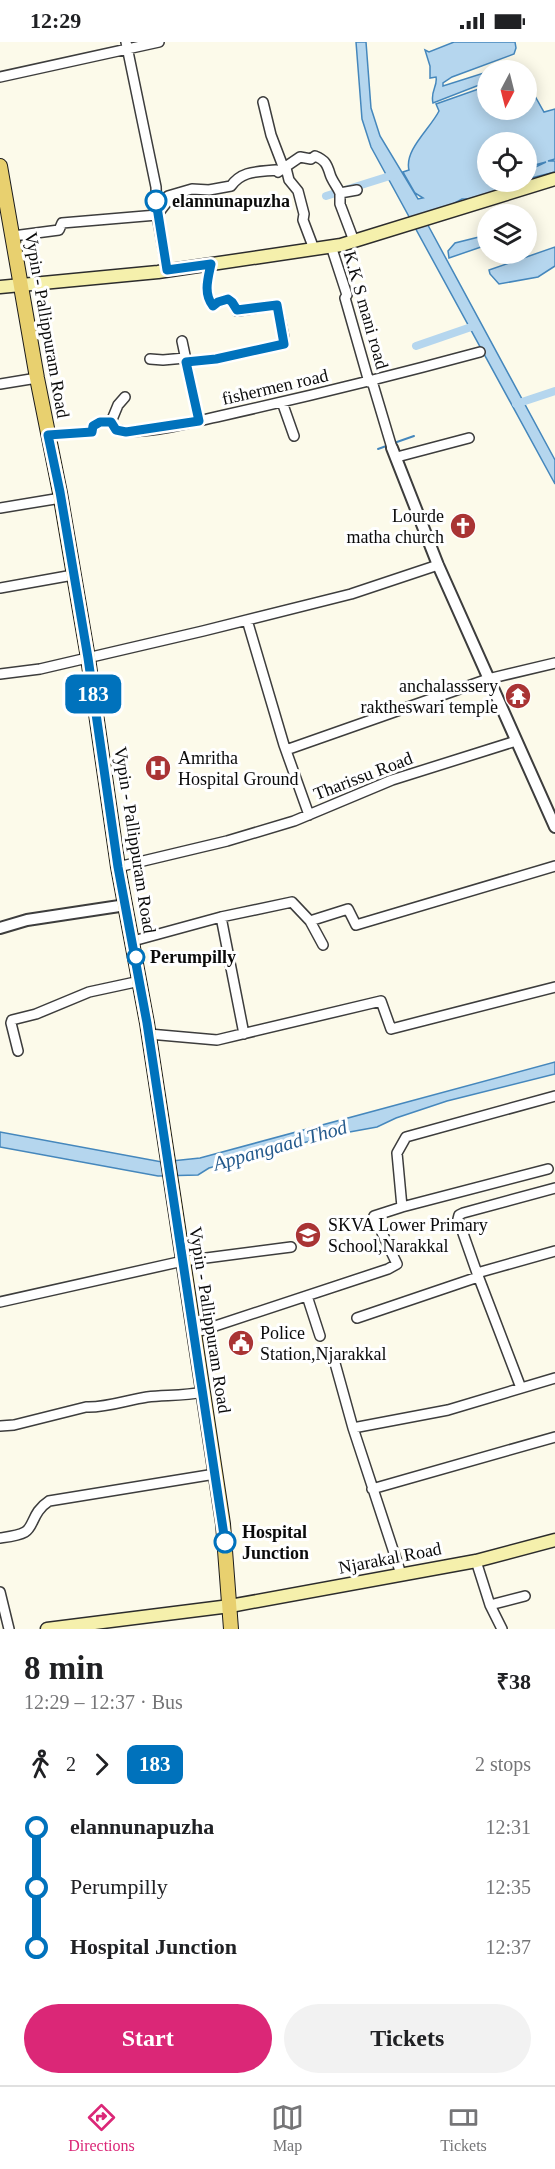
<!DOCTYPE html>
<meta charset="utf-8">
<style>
body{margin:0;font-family:Georgia,serif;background:#f2f2f2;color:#202124;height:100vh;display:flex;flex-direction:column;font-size:22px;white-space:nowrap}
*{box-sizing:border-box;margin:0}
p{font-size:20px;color:#757577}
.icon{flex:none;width:33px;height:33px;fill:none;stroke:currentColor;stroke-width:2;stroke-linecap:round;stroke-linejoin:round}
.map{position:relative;height:1587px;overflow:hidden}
.sheet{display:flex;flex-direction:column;background:#fff;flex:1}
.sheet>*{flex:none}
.badge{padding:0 12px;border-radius:9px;font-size:21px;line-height:39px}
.needle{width:39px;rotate:187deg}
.fabs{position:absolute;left:477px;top:18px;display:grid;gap:12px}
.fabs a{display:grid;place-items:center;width:60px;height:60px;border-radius:50%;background:#fff;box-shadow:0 3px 15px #0003;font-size:30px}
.map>.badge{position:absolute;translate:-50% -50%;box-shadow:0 0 0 3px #fff}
.legs{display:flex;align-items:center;gap:9px;height:66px;padding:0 24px;font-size:20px}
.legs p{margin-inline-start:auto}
.headline{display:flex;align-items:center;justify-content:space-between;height:102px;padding:0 24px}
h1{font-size:33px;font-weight:700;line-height:45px}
.cta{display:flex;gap:12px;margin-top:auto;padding:12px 24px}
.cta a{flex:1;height:69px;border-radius:36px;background:#db2777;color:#fff;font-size:24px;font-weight:700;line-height:69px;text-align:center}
.cta a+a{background:#f2f2f2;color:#202124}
ul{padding:0 24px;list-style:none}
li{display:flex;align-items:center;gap:21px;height:60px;font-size:22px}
li i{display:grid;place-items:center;width:9px;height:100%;margin:0 8px;background:currentColor}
li i::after{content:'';width:15px;height:15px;margin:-8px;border:4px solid;border-radius:50%;background:#fff}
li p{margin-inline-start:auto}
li:first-child i{background:linear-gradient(#0000 50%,currentColor 0)}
li:last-child i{background:linear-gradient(currentColor 50%,#0000 0)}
.status{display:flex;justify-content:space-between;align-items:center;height:42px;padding:0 30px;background:#fff;direction:ltr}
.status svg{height:16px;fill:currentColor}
.tab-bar{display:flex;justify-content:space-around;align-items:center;height:84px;border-top:2px solid #e0e0e0;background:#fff;font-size:16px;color:#757577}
.tab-bar a{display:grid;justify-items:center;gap:3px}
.tab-bar .on{color:#db2777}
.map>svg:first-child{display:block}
.water{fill:#b5d6ee;stroke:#4587bc;stroke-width:1.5}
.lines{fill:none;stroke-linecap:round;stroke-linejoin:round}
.stream{stroke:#4587bc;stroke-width:2}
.canal{stroke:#b5d6ee;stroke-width:8}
.minor-casing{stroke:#3d3d3d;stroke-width:12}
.tertiary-casing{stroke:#3d3d3d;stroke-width:14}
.secondary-casing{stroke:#2c2c2c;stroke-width:15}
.primary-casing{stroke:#1b1b1b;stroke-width:16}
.minor{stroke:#fff;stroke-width:9}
.tertiary{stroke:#fff;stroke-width:10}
.secondary{stroke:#f5f0ac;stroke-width:12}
.primary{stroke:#e8d06f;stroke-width:14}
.line-1-casing{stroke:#fff;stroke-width:14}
.line-1{stroke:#0072bc;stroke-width:9}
.stop-1-dot{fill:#fff;stroke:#0072bc;stroke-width:3}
.labels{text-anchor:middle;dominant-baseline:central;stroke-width:6;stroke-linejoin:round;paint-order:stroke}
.stop-label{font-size:18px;font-weight:bold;fill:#0a0a0a;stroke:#fff;text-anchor:start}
.street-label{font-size:18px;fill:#0a0a0a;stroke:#fff}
.poi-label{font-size:18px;fill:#0a0a0a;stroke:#fff;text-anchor:start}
.water-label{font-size:20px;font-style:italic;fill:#245a8c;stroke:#fff}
</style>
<div class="status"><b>12:29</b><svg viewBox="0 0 49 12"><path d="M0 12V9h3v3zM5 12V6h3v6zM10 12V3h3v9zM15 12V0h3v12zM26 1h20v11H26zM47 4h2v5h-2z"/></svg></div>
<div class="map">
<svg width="555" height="1587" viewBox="0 0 555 1587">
<rect width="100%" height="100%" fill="#fcfaea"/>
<path class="water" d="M356,0h10l5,66 9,28 38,63 5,-1 -8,-5 -12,-21 6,-2c-5,-20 21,-41 30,-59l-3,-7 51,-18 1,24h38l1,-28 17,30 11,-3v50l-7,2h7v11l-28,7v-8l19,-9 -19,5 -1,-25h-38v40h31l-47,17h-10l-11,6 -28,11 132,244v24l-184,-337 -9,-28z
M454,0h61l1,6 -2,6 -62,23 -9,6v3l44,-14v10l-54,21c-3,-12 5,-17 3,-26l-6,1v-12l-5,-16 4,2z
M487,193v10l-38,13 -1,-7 7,-8z
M555,205v19l-17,11 -39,7 -9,-10 -1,-4z
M555,1020v12l-108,27 -51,17 -19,9 -44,8 -124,33 -11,7 -40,1 -158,-29v-15l162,30 38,-4z"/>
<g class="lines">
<path class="stream" d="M394,401l20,-7
M378,407l11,-4"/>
<path class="canal" d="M326,154l67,-21
M416,304l58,-20
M516,362l39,-13"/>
<g class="minor-casing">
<path id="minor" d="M126,0l30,145 1,28 10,55
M0,35l159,-35
M263,60l8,33 13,34
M286,126l3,12 9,11 6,23 -1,6 11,29
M13,194l46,-6 3,-7 95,-8 10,-13 1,-6 24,-7 17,1 22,-4c11,-16 28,-14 45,-16l2,2 22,-15 11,2 4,-3c10,4 12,8 15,18 2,7 7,12 10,19
M354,199l-14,-37v-11l17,-3
M331,204l16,49 -2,3 24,84
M182,299l17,80
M150,317l13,1 22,-2
M186,320l30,-3 68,-15v-6l-7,-33 -40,6 -5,-9 -4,-3 -11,3 -4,4c-10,-12 -5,-28 -2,-42
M372,339l20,67
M0,342l37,-6
M282,360l12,34
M111,380l7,-17 7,-8
M48,393l44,-3 1,-6 7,-4h11l5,8c29,6 80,-9 109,-15 85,-19 170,-40 255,-63
M397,415l72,-19
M0,466l61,-10
M0,546l73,-13
M247,578l37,125 25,70
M0,632l40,-5 163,-38 148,-37 87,-29
M286,708l202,-71 67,-16
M118,825l109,-26 67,-20 98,-41 124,-39
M221,875l23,117
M310,879l13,24
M133,899l88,-24 71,-15 18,19 38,-12 8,16 199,-59
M149,992l68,6 164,-39 10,28 164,-42
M18,1009l-7,-28 1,-3 24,-6 53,-22 51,-11
M555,1146l-92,25 -4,2 -1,4 19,54 78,-22
M402,1165l146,-38
M477,1231l44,115
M307,1254l13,40
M0,1260l183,-41 108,-14
M357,1276l121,-41
M194,1291l194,-64 9,-5 -23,-48 28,-9 -5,-54 9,-16 149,-41
M333,1314l20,72
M0,1384l14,-1 72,-18c20,1 41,-7 61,-10 19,-2 37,-1 56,-5
M372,1447l183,-52
M0,1496c7,-1 18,-2 25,-6 9,-5 7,-20 24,-31l166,-27
M476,1519l14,44 12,24
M401,1532l-48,-146 95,-18 107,-32
M0,1550l9,37
M490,1563l35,-9"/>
</g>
<g class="tertiary-casing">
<path id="tertiary" d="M392,406l46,117 117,262
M0,886l27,-8 99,-15"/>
</g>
<g class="secondary-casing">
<path id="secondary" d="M0,245l158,-15 183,-27 214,-66
M47,1587l183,-23 246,-45 79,-21"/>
</g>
<g class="primary-casing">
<path id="primary" d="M0,124l37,212 23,115 28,165 30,209 29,156 76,501 8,105"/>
</g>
<use href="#minor" class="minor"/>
<use href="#tertiary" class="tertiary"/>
<use href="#secondary" class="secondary"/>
<use href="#primary" class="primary"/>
</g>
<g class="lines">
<g class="line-1-casing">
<path id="line-1" d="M156,159l11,69 44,-6c-3,14 -8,30 2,42l5,-4 10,-3 4,3 5,8 40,-5 7,39 -68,15 -30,3 13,59 -73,11 -10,-2 -5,-8h-11l-7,4 -1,6 -44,3 12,57 28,166 30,209 29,156 78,519"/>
</g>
<use href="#line-1" class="line-1"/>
</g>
<defs>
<g id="church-disc" transform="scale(1.35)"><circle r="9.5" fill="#a93434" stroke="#fff"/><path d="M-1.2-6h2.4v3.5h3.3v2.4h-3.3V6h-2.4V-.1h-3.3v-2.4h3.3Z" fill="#fff"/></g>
<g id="temple-disc" transform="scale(1.35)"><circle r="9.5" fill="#a93434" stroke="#fff"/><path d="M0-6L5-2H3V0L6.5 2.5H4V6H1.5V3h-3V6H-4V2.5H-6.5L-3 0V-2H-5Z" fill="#fff"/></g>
<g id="hospital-disc" transform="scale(1.35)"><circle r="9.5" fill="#a93434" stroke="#fff"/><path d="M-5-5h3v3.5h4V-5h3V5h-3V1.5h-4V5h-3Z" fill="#fff"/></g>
<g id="school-disc" transform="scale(1.35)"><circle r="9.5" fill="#a93434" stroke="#fff"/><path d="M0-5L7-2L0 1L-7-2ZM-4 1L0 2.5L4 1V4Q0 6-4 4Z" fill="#fff"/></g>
<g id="civic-disc" transform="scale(1.35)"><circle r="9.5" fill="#a93434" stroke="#fff"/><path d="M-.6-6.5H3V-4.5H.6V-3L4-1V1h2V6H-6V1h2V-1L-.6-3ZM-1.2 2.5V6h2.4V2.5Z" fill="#fff"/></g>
</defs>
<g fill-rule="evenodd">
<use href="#church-disc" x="463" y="484"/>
<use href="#temple-disc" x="518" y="654"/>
<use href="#hospital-disc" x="158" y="726"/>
<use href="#school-disc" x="308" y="1193"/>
<use href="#civic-disc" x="241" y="1301"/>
</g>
<g class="stop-1-dot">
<circle cx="156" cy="159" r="10"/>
<circle cx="136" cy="915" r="8"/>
<circle cx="225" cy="1500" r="10"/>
</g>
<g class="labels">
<g class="stop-label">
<text x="172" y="159">elannunapuzha</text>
<text x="150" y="915">Perumpilly</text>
<text x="242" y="1490">Hospital<tspan x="242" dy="21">Junction</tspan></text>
</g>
<g class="street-label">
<text transform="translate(366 268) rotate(74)">K.K S mani road</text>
<text transform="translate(47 283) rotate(80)">Vypin - Pallippuram Road</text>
<text transform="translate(275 345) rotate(-13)">fishermen road</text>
<text transform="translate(363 734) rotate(-21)">Tharissu Road</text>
<text transform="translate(135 798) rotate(81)">Vypin - Pallippuram Road</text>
<text transform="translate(210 1278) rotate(81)">Vypin - Pallippuram Road</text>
<text transform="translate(390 1516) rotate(-11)">Njarakal Road</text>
</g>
<g class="poi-label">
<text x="444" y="474" text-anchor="end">Lourde<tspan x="444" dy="21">matha church</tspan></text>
<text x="498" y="644" text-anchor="end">anchalasssery<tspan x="498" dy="21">raktheswari temple</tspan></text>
<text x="178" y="716">Amritha<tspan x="178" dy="21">Hospital Ground</tspan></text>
<text x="328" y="1183">SKVA Lower Primary<tspan x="328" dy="21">School,Narakkal</tspan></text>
<text x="260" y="1291">Police<tspan x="260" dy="21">Station,Njarakkal</tspan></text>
</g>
<g class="water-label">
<text transform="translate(280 1103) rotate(-16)">Appangaad Thod</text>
</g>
</g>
</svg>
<div class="fabs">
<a><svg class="needle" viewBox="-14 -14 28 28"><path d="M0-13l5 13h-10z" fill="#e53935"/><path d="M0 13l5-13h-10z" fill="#757577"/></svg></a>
<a><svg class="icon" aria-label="locate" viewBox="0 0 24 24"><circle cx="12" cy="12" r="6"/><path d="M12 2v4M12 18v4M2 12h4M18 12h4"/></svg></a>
<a><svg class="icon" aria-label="layers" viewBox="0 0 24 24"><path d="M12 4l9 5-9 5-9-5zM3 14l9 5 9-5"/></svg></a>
</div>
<b class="badge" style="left:93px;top:652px;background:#0072bc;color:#fff">183</b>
</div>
<section class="sheet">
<div class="headline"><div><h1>8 min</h1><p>12:29 – 12:37 · Bus</p></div><b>₹38</b></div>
<div class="legs"><svg class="icon" aria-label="walk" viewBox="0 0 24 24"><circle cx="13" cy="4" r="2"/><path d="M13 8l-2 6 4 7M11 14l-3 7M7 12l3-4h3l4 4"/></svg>2<svg class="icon" aria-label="forward" viewBox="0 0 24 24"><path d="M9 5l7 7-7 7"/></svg><b class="badge" style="background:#0072bc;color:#fff">183</b><p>2 stops</p></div>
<ul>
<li><i style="color:#0072bc"></i><b>elannunapuzha</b><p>12:31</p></li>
<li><i style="color:#0072bc"></i><span>Perumpilly</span><p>12:35</p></li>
<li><i style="color:#0072bc"></i><b>Hospital Junction</b><p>12:37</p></li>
</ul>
<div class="cta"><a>Start</a><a>Tickets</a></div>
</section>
<nav class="tab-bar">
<a class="on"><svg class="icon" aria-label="directions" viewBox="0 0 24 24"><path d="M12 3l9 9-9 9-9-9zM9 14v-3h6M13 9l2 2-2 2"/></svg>Directions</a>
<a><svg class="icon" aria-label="map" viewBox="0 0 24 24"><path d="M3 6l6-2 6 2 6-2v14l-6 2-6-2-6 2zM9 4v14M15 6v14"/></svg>Map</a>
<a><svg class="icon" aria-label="tickets" viewBox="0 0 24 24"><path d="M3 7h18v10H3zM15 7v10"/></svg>Tickets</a>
</nav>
